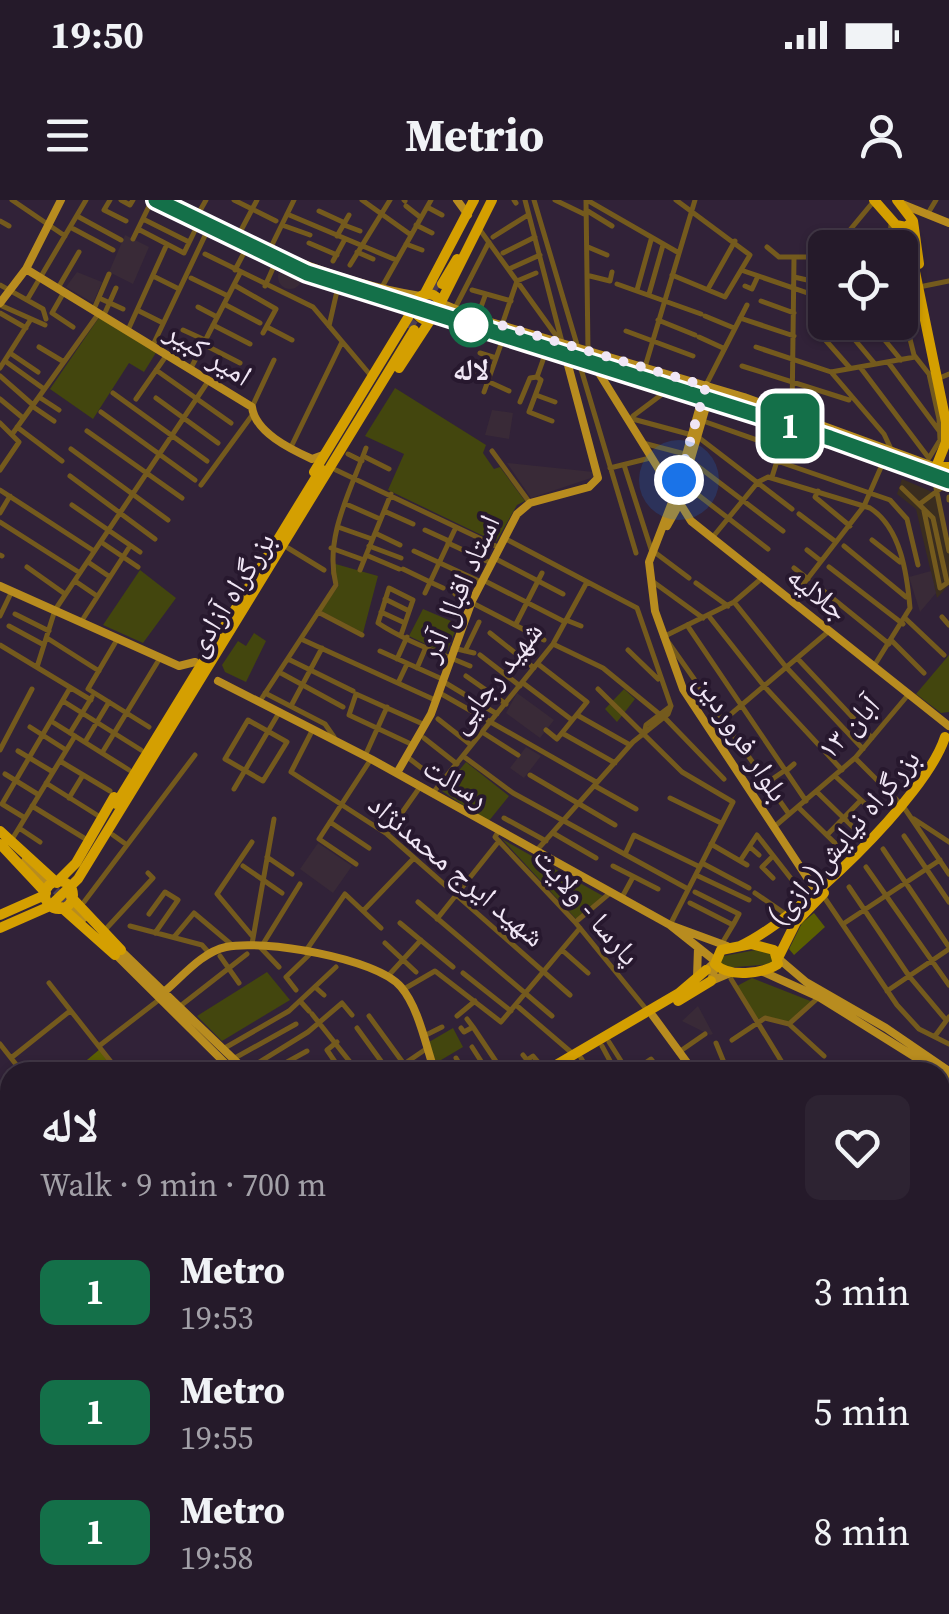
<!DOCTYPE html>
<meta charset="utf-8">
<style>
body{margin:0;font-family:"Source Serif 4","Noto Naskh Arabic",serif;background:#2d2332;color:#f1f3f6;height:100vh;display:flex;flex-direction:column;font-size:38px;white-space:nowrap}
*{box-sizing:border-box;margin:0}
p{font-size:32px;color:#a3a1a8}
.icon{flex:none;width:55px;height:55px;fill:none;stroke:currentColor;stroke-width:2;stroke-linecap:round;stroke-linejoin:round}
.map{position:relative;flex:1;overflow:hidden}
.drawer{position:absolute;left:0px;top:862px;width:950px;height:552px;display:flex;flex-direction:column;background:#251a2a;border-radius:30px 30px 0 0;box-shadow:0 2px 8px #0004,0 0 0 2px #423847}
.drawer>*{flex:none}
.badge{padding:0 20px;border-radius:15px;font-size:35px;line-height:65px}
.controls{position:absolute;left:808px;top:30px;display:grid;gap:20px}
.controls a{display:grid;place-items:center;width:110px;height:110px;border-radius:15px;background:#251a2a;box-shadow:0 2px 8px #0004,0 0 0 2px #423847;font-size:50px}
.you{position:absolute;width:50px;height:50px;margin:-25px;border:8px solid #fff;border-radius:50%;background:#1a73e8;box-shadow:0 0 0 15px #1a73e833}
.map>.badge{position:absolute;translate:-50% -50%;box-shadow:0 0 0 5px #fff}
.round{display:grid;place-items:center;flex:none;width:105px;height:105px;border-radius:15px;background:#2d2332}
.headline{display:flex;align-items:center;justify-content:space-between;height:170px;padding:0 40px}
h1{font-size:48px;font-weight:700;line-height:75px}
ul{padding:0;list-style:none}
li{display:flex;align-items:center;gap:30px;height:120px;padding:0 40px}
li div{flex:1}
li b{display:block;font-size:38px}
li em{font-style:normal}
li .badge{min-width:110px;font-weight:700;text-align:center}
.status{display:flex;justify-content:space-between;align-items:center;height:70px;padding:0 50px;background:#251a2a;direction:ltr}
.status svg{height:28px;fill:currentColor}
header{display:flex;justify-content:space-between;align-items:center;height:130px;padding:0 40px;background:#251a2a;font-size:45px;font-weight:700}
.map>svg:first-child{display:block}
.industrial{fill:#3a2d1f}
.education{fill:#392a37}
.green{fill:#43460e}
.forest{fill:#5b5f02}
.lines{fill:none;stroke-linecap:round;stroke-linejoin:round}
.major-tunnel{stroke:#4e3f54;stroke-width:8;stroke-dasharray:8 4;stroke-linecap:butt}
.highway-tunnel{stroke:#4e3f54;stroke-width:10;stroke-dasharray:10 5;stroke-linecap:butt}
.minor{stroke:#745a1d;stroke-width:5}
.major{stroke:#b88c1f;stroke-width:8}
.highway{stroke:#d49f01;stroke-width:10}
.rail-casing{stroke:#918597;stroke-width:6}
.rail{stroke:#27182e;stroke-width:2.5;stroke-dasharray:8;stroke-linecap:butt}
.line-casing{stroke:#fff;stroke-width:22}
.line{stroke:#147049;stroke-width:15}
.walk{stroke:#f0e6f5;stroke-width:10;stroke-dasharray:0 18}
.stop-dot{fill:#fff;stroke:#147049;stroke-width:5}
.labels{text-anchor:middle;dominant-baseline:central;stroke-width:8;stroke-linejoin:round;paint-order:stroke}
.street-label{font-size:30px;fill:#f0e6f5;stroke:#27182e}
.stop-label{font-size:30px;font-weight:bold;fill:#f0e6f5;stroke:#27182e}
</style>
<div class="status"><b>19:50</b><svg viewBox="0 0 49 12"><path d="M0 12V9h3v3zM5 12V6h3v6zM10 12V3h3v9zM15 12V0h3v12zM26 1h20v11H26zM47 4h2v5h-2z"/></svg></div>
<header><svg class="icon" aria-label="menu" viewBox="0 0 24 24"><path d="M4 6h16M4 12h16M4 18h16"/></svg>Metrio<svg class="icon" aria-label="person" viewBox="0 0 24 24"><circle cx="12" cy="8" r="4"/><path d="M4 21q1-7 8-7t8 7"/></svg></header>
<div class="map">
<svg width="949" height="1414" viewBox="0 0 949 1414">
<rect width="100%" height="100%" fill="#312238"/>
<path class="industrial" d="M902,279l35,15 12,50v41l-12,13 -21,-89 -19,-15z"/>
<path class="education" d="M125,35l24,12 -16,37 -24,-12z
M278 77a12 12 0 1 1 24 0a12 12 0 1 1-24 0Z
M77,72l25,10 -9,21 -27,-16z
M492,210l21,3 -4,26 -24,-4z
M507,263l87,9v5l-63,21z
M931,371l5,22 -16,19 -11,-35z
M517,493l37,27 -14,18 -34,-25z
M526,547l15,9 -17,22 -14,-10z
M318,643l34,23 -19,27 -33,-24z
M698,806l15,28 -3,1 -28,-14z
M10,1071v43l-10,8v-44z"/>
<path class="green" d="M100,116l57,35 -13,21 -15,-9 -36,56 -43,-30z
M395,188l91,57 -3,8 11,16 6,-2 25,34 -8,4 -21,37 -108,-52 16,-36 -39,-18z
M332,363l46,13 -15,57 -42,-22 18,-26 -8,-11z
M140,370l36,28 -33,45 -40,-18z
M423,409l35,15 -12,30 -37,-18z
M254,433l12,8 -20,41 -21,-10 -3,-7 16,-24 8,5z
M949,455v57l-8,1 -25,-19z
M624,489l11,10 -18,23 -12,-13z
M466,562l43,34 -21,26 -46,-31z
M502,639l101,57 -27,23z
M761,749l11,3v12l-49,4 -5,-11z
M267,772l23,28 -68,41 -25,-25z
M752,778l61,24 -24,20 -25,-6 -9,5 -18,-35z
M453,828l10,19 -27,16 -7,-21z
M10,916v58l-10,8v-64z"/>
<path class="forest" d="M814,713l11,14 -31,28 -5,-6 13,-26z
M100,849l19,23h-42l-2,-2z"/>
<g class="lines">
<path class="major-tunnel" d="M47,682l25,24"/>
<path class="highway-tunnel" d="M408,128l30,-48"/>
<path class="minor" d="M12,0l53,36
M110,0l-6,10 22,11
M121,0l9,5 3,-5
M234,0l42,21
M362,0l49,35
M404,0l1,1
M514,0l2,3
M525,0l37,142
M534,0l44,148
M555,0l31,15
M586,0l2,151
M587,0l92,53
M406,6l14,11
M427,7l15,8
M586,10l26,16
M319,11l26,12
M287,14l109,46
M927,15l9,-15
M77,16l44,24
M197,16l9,-16
M143,19l46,23
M0,21l9,5
M282,25l28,10
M344,25l16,6
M416,25l16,8
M70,27l43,23
M138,29l46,24 17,-35
M480,30l80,111
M238,36l19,-36
M337,36l12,-21
M493,37l35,-22
M133,39l19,-39
M309,43l28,12
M406,44l16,6
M588,47l19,8
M767,47l12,10h46
M835,48l39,-47
M889,48l2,-24
M269,51l25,-51
M357,52l16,7
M503,53l32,-16
M205,54l108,53 59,70
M333,61l12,-22
M350,65l40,-65
M509,69l31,-14
M235,70l12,-23
M741,70l84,29
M672,75l53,22 25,-42 -74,-55
M153,76l26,13
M590,76l20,5 2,-9
M794,77l31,7
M191,78l37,18
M900,83l16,-7
M617,84l84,30
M0,85l43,24 3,10
M234,85l42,24 -13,24
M265,86l13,-29
M745,86l7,3 6,-13
M924,86l25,-5
M382,87l49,-87
M58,88l21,-36
M708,89l27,-48
M472,90l39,11
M637,90l14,-50
M64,92l-12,21 21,14
M649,94l14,-49
M99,98l24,11
M900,99l14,56 15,19 10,45 1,21 -11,18
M27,100l59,-100
M761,101l33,12
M224,104l36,19
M0,105l45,20
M198,107l19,10
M94,109l15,-35
M137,110l26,13
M454,110l35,-68
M0,113l26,15
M104,115l12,-27
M705,116l29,12
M477,118l8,-22
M740,118l54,18
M658,120l37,15
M503,122l14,-41 19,-8
M840,122l35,42
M870,122l31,38
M213,125l37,19
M329,126l11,-48
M267,127l25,13
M128,130l39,-86
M183,130l22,10
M626,131l67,25
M821,135l29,33
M699,137l24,11
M203,144l37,19
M153,145l58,-122
M39,147l25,15
M756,147l75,25 84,-15
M10,153l28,19
M480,153l16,5
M5,161l39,28
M888,162l52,70
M594,165l-13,4 55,184
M742,166l107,34
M645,167l50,-167
M860,167l68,90
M0,168l31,-49
M191,168l49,-95
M156,170l75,53
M831,172l53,62 7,15
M474,175l35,16
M0,176l33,29
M537,177l4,3 -12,32 23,9
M942,177l7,-3
M706,185l41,-80
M484,192l21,-59
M113,193l94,68
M536,195l19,7
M39,197l20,13
M156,198l62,45
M0,199l23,19
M136,199l30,-43
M520,202l10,-24 7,-1 11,-31
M32,206l22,15
M252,207l22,-47
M101,212l94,68
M792,215l2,-157
M633,216l28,-21
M629,218l63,17
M703,221l71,25
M0,223l19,19 -19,28
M17,227l45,34
M87,231l95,67
M13,233l86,-120
M698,237l94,72
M643,243l42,11
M291,247l51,-105
M71,249l97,71
M492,251l38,52
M348,254l14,7
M363,256l26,13
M691,261l92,70
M624,265l28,87
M610,268l40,-10
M336,270l162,77
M70,276l85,63
M772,277l5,-16 113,39 17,19 11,46
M934,278l15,73
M684,284l84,65
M201,285l52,-71
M902,288l31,30 14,64
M0,290l94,61
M818,291l-3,6 35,29
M949,297v3
M921,303l23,-17
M346,304l34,15
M72,305l68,47
M384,311l29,13
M924,311l16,77 7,-5
M0,313l10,-17
M799,314l37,28
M0,322l80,51
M338,327l34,12
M425,330l24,11
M375,333l25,12
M504,338l133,70 34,98
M712,338l46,-56 10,-5 102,31c31,20 37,66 40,100l-36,58
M872,340l28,22
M101,342l37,25
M448,343l43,20
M369,346l32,12
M844,346l62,51
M288,348l36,22
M331,348l33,12
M807,350l14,11
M414,351l67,31
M653,351l36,27
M0,355l2,1
M366,355l33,14
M496,359l67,35
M88,362l22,15
M27,367l38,27
M829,367l74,57
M794,368l14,11
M403,369l27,13
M360,370l31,-76
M483,380l82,42
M75,381l22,15
M652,381l51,37
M430,382l13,6
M696,383l32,23
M815,384l74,60
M425,393l31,-66
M455,394l89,46
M385,399l24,12
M791,400l73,-94 21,-48
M734,402l52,65 77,82
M318,412l44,23
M381,412l24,11
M15,414l34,17
M708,415l56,71 78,84
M0,416l12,-25
M942,417l7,8
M906,419l38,36
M566,420l15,6
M81,422l49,-76
M516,424l26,-51
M687,425l119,176
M9,426l35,19
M490,433l44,35
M401,435l12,-35 -24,-12 -11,35c27,18 62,30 92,43
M663,437l71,-35 28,-24
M47,438l52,33
M118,438l-30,51 61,38
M301,439l134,61
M666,439l123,175
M891,440l33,33
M553,444l50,24 55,45
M0,445l91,55
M453,448l21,5
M628,450l30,29
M380,451l62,28
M465,451l14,-29
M480,455l40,31
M797,458l75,80
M288,459l65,32
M397,459l10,-22
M538,464l49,38 -30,37 -11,-9
M37,467l18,-57 154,-230
M417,468l9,-21
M279,472l64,35
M466,476l40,28
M444,482l53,32
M398,483l9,-19
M523,483l49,37
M598,489l84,83 51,30 -63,123
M438,492l158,90
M265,493l60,31 9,13
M63,501l78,49
M260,501l76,-116c-12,-47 14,-93 30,-137
M291,506l31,-58
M577,515l53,30
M665,518l59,61
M438,519l33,26
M248,520l39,22 -24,39 -38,-22z
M51,521l78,49
M30,527l36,23
M313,529l-22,43 96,62 183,161
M711,531l118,-100
M482,532l36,23
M70,533l22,-36
M562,533l53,30
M644,534l2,-9 25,-19
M424,538l33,26
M85,542l24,-40
M413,545l-64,-30 7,-21 69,31
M0,550l32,-61
M18,551l35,21
M102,553l58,-95
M365,556l22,-49
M406,556l35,27
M463,556l50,37 175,96
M855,558l46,46
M60,561l50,30
M786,571l8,-7
M5,574l34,21
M530,575l85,50
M835,576l38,35
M768,582l16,-11
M46,583l51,32
M595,586l41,23
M234,589l46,-78
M817,592l42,41
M751,593l15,-10
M432,594l121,-150 34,-62
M69,598l14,-23
M670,598l51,25
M2,604l68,-116
M2,604l23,14
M32,606l52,32
M798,607l43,42
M905,609l44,65
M504,618l42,23
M914,619l35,23
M330,622l39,26
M774,627l81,-69 53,-63
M19,628l21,14
M498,632l-3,5 80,85 71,87
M553,633l43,25
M387,634l33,-47
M113,635l14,10
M827,635l34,-35
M904,636l45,66
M11,641l64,-105
M252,642l-35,52 36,43
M711,644l36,21
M750,647l9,8
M883,649l66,98
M537,650l96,-108 35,-28 3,-8
M626,652l8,-17 66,32
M267,657l25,17
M772,657l-10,10 11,11
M740,661l17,-26 50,64
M702,663l47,25
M356,664l-37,-25 52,-80
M243,666l39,27
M613,666l45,23
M866,667l83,118
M696,675l53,25
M849,687l60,89 37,44
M695,692l44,22 -6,11
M755,693l32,22
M824,697l73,108 22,24 30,15
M621,699l12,-22
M84,702l111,-147
M418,702l134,114
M690,703l43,22 -12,20
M363,711l50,-52
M149,714l16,-22 13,8 -23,33
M437,719l62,-78
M578,720l32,-27
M400,723l53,44
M843,724l97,-64
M130,726l72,19 8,9
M104,731l49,-53 -5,-5
M174,737l20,-24 38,32
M385,743l31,29
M252,744l22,-125
M263,744l37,-60
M259,746l20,21
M562,750l26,23
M305,752l40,-58 36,34
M220,756l19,27
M463,773l48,38
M388,776l33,-36
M731,779l57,93
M49,783l70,89
M315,787l9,8
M404,789l31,-18 66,51 79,-94
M296,790l-10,-13 25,-24
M887,791l62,-42
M300,801l9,10
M516,805l56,48
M179,807l68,-53
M312,814l46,58
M369,816l35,48 22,-15
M457,816l18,-15
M467,819l6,8
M789,824l35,32
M357,828l32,44
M461,828l3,4 9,-5 30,45
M424,836l18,-9
M935,836l14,-19
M732,840l33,-22 24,6 30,-27
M337,842l-10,8 15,22
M609,842l19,30
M0,844l22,28
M99,846l61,-47
M602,846l14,26
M472,847l16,25
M223,849l66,-38 47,-44
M679,852l26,-18
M523,855l4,5 6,-4 11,13
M11,858l59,-47
M456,858l8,14
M581,858l8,14
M233,859l63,-35
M561,870l1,2
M245,871l63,-39 34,-29 10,12
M269,872l38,-21
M632,872l19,-13 10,13
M709,872l16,-7 -9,-22
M0,985l10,-8
M0,1037l10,-9
M0,1072l10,-7
M0,1125l10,-8
M0,1165l10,13
M0,1188l10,-8
M0,1222l10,-3
M2,1305l8,12
M0,1344l10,14
M0,1382l9,11
M940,1390l8,-6
M42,1405l6,9
M89,1405l4,9
M282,1405l4,9
M294,1405l5,9
M406,1405l9,9
M453,1405l9,9
M485,1405l9,9
M518,1405l9,9
M684,1405l9,9
M766,1405l9,9
M813,1405l10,9
M747,1411l6,-6
M320,1414l12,-8
M416,1414l11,-9
M481,1414l9,-9
M863,1414l8,-9
M906,1414l13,-9"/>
<path class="major" d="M167,0c82,43 161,81 253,96
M457,0l11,15
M902,4l47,19
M26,69l226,138c3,25 38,42 60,52l11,-4
M0,103l26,-34 35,-69
M441,103l36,15 267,79 192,70
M434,119c52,2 106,23 156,38 115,36 228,76 342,117
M595,159l-1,6 97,156 258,205
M706,185l-32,112 -25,65 6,49 28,78 133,202
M667,326l9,-16 34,-117
M0,386l179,80 16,-4
M218,481l153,78 299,166 57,21
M397,573l34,-59 41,-113 45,-87 13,-11 59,-16 9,-9 -34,-128
M25,661l22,21
M72,706l12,12
M670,725l44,35
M117,747l130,125
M113,752l121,120
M779,759l27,23 80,46 63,43
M714,763l-8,7 8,1 -3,10 19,-8
M761,771l58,26 120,75
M697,777l1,-29
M164,792c18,-15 38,-40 62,-45 36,-8 151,11 175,40 18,21 25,60 34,85
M653,816l41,56
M940,873l9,7
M940,994l9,-15
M0,1041l10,14
M7,1264l-4,14 6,10
M329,1405l16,9
M153,1410l24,-3
M123,1414l28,-4
M549,1414l8,-9"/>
<path class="highway" d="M874,0l22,25 10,2 7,-6 -16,-21
M913,21l6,43
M896,25l16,32 34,165v20l-10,25
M442,84l15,-25
M415 107a13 13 0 1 1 26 0a13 13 0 1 1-26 0Z
M424,95l50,-95
M441,102l51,-102
M399,168l32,-49
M949,267h-13l-4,7 17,13
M314,272l101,-166
M116,604l205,-335
M0,631l57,52
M0,644l46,49
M45 695a14 14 0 1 1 28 0a14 14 0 1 1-28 0Z
M57,682l19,-19 38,-66
M71,697l50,53
M61,707l54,48
M0,715l45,-20
M0,728l50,-22 28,-27 336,-549
M751,744l23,6 4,14c-16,10 -49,14 -63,0l6,-14z
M740,746c57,-26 186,-149 205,-209
M779,756l17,-34 28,-29
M678,801l33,-20
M544,872l135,-79 27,-23
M940,1162l9,2
M940,1171l9,1
M940,1180l9,1
M0,1262l10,-9
M626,1414l8,-9
M641,1414l9,-9"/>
<g class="rail-casing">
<path id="rail" d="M932,1414l17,-18"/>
</g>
<use href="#rail" class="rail"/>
</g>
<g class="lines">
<g class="line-casing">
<path id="line" d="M156,0l151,73 523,165 119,43"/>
</g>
<use href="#line" class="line"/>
<path class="walk" d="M471,125l6,-7 229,68 -27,94"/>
</g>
<circle class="stop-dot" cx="471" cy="125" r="20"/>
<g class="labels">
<g class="street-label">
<text transform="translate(209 153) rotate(32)">امیر کبیر</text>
<text transform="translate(459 388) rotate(-66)">استاد اقبال آذر</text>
<text transform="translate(818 393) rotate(39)">جلالیه</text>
<text transform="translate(230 394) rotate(-58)">بزرگراه آزادی</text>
<text transform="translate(495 477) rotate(-52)">شهید رجایی</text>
<text transform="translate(848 527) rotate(-47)">۱۳ آبان</text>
<text transform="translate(742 537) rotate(57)">بلوار فروردین</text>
<text transform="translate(456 582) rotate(31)">رسالت</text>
<text transform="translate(843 637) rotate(-50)">بزرگراه نیایش(رازی)</text>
<text transform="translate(457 670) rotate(40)">شهید ایرج محمدنژاد</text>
<text transform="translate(587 706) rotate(49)">پارسا - ولایت</text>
</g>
<g class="stop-label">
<text x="471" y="169">لاله</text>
</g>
</g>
</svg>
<div class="controls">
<a><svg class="icon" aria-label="locate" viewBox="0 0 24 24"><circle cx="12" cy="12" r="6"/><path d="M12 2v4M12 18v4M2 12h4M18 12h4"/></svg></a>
</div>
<div class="you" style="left:679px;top:280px"></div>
<b class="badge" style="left:790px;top:226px;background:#147049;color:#fff">1</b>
<section class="drawer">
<div class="headline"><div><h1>لاله</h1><p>Walk · 9 min · 700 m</p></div><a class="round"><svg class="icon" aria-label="heart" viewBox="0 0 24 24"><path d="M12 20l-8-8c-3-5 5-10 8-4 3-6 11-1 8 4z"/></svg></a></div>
<ul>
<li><span class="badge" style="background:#147049;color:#fff">1</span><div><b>Metro</b><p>19:53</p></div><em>3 min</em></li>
<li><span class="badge" style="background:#147049;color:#fff">1</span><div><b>Metro</b><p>19:55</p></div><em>5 min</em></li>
<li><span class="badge" style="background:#147049;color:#fff">1</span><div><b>Metro</b><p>19:58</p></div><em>8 min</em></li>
</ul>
</section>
</div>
